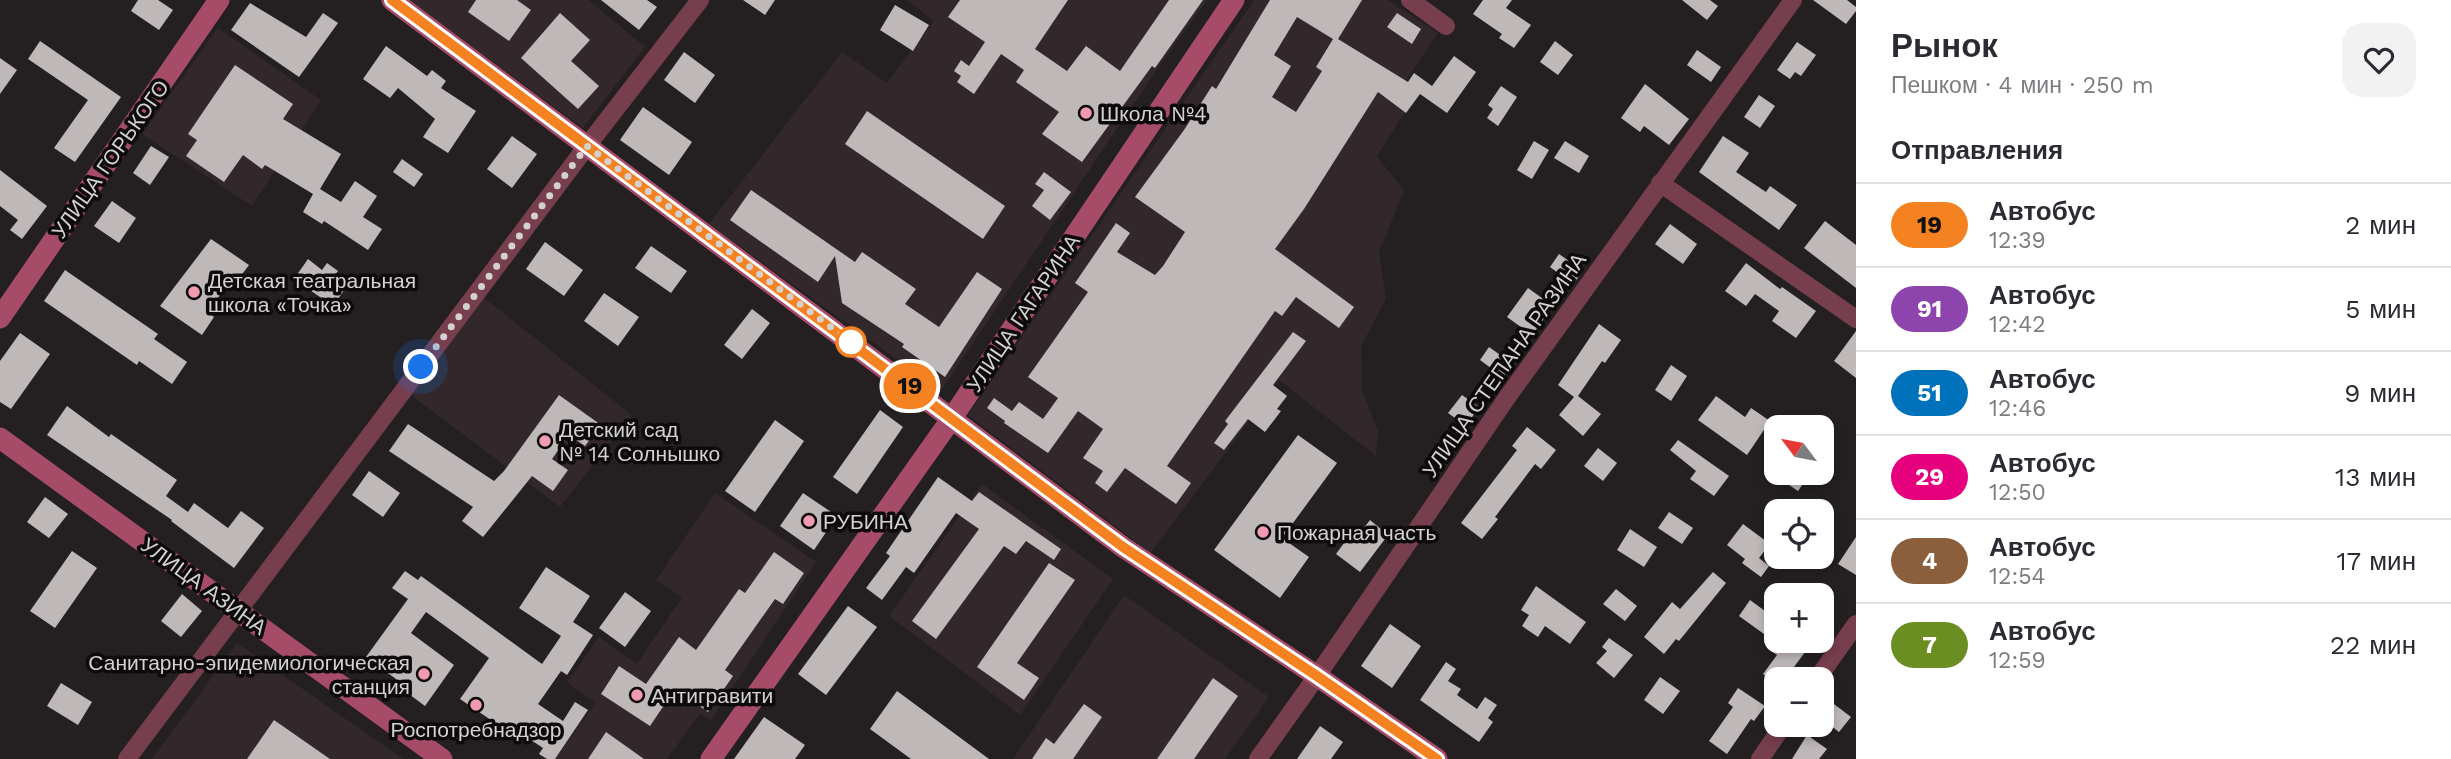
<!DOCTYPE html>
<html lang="ru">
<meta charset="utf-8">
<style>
body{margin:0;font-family:"Work Sans",sans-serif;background:#f2f2f3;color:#2b2b33;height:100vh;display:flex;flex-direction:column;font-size:26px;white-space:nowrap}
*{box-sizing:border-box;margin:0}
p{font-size:23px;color:#7c7c81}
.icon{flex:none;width:38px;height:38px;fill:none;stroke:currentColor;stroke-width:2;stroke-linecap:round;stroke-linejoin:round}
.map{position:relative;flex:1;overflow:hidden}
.panel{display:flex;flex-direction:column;background:#fff;width:595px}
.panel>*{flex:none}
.badge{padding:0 14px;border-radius:23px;font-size:24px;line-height:46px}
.needle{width:46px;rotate:302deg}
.buttons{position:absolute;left:1764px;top:415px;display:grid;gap:14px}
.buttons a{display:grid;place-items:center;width:70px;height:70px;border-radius:14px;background:#fff;box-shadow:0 4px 10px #0003;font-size:35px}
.you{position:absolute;width:35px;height:35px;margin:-18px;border:5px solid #fff;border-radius:50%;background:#1a73e8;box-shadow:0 0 0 10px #1a73e833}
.map>.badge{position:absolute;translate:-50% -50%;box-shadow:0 0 0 4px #fff}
h2{padding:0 35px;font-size:26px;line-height:63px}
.round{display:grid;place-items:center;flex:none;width:74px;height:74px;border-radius:21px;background:#f2f2f3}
.overview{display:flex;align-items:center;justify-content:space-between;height:119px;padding:0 35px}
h1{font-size:33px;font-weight:700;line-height:52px}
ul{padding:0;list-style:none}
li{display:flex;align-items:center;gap:21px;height:84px;padding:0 35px;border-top:2px solid #e1e1e2}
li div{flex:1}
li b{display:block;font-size:26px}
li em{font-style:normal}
li .badge{min-width:77px;font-weight:700;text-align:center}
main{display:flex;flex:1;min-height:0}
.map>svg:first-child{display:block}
.built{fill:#32272a}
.building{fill:#beb8b9;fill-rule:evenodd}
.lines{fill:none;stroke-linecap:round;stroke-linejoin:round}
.street{stroke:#773e4e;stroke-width:18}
.secondary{stroke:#a64c68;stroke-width:21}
.line-casing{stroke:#fff;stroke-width:16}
.line{stroke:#f58220;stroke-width:10}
.walk{stroke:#d4d1d2;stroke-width:7;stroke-dasharray:0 12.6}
.poi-dot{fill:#f19ab1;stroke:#0c0a0b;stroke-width:2.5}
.stop-dot{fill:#fff;stroke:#f58220;stroke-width:3.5}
.labels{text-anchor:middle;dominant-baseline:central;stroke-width:7;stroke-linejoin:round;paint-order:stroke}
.poi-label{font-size:21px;fill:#d4d1d2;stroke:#0c0a0b;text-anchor:start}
.street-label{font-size:21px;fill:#d4d1d2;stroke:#0c0a0b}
</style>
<main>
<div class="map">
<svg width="1856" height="759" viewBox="0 0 1856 759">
<rect width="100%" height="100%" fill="#242021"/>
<path class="built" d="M409,0h179l57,47 -62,81z
M907,0h300l-52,72 -214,319 -232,-167 133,-172 45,31 47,-62z
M1254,0h134l50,33 -47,69 14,10 -28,44 27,35 -25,61 7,47 -25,47 1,44 16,42 -2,24 -97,-76 -128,173 -183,-138z
M218,28l103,72 -69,106 -110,-72z
M483,297l149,118 -72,92 -149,-112z
M982,484l131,95 -93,136 -131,-99z
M715,493l101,69 -105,158 -11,-6 -33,45h-112l41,-56 -29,-21 32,-45 38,27 45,-67 -26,-17z
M1124,595l145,102 -44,62h-212z
M237,643l166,116h-251z"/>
<path class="building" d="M138,0h20l15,10 -14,20 -28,-19z
M476,0h41l14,10 -22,31 -41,-29z
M601,0h46l10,7 -18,23z
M743,0h32l-10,15z
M960,0h108l-33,49 32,22 19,-25 34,25 49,-71h34l-48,68 -3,-2 -70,96 -40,-28 17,-22 -43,-30 8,-12 -23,-16 -27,40 -17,-12 4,-6 -7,-5 7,-11 8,6 16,-24 -37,-25z
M1270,0h92l-24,39 70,43 6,-9 18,13 22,-30 22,16 -29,41 -27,-19 -14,19 -28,-21 -74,117 -29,40 79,58 -15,21 -43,-31 -14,19 -7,-5 -108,155 24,17 -15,21 -51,-36 -18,24 -12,-9 8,-12 -20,-13 20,-29 -25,-18 -30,42 -44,-30 1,-2 -18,-13 7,-10 18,13 7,-9 24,17 15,-21 -30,-21 60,-85 -13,-9 41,-60 14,10 -13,19 38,23 8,-9 22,-34 -50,-35 49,-67 28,-44 4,3zM1297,17l36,22 -17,28 6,4 -26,41 -24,-15 19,-31 -17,-11z
M1483,0h29l-6,8 25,17 -17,23 -15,-10 3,-4 -29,-20z
M1682,0h28l8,6 -11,14z
M1813,0h34l9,7v4l-10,13z
M250,3l56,34 17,-24 15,10 -39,54 -68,-47z
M895,5l34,20 -16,26 -33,-21z
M560,13l30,27 -19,21 28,25 -21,23 -57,-51z
M1397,13l24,16 -9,15 -25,-17z
M40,41l81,56 -46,65 -21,-14 34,-48 -60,-41z
M1555,41l18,14 -15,20 -18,-13z
M1797,42l19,13 -15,21 -6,-4 -5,7 -13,-9z
M386,46l41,30 5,-6 14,11 -5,7 35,23 -28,42 -25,-16 12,-18 -37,-31 -8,10 -27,-19z
M1697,50l24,17 -10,15 -24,-17z
M684,52l31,23 -20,28 -31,-23z
M0,58l17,12 -17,24z
M235,65l58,39 -10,15 58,35 -21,35 21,13 14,-21 22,15 -14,21 19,12 -14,21 -44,-29 -2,3 -19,-12 10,-18 -48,-29 -3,4 -19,-14 -19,27 -38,-26 11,-16 -9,-6z
M1645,84l44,35 -20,26 -25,-19 -4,6 -19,-14z
M1501,86l16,11 -19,29 -11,-8 6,-9 -5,-4z
M1759,95l16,11 -15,22 -16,-11z
M643,107l49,35 -23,33 -49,-35z
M867,111l138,95 -22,33 -138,-95z
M512,136l25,18 -25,34 -25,-19z
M1723,136l26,17 -13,19 30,20 4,-6 27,19 -18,25 -80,-58z
M1534,141l15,9 -17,29 -15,-9z
M1565,141l24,15 -10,17 -25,-15z
M151,146l18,11 -19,28 -17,-12z
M402,159l21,15 -9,13 -21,-15z
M0,170l47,36 -25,33 -12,-9 8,-10 -18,-14z
M1044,172l27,20 -21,28 -18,-14 12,-16 -9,-6z
M751,190l104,72 7,-10 54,37 -11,15 34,23 38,-55 25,17 -57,88 -43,-30 2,-3 -62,-41 -7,-47 -17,26 -88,-62z
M112,201l24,17 -17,25 -25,-17z
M1825,221l31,24v43l-52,-40z
M1670,224l27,20 -14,20 -28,-20z
M211,239l38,26 -12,16 -5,-3 -24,34 6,5 -12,18 -42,-29z
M545,242l38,28 -19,26 -38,-27z
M651,246l36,25 -16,22 -36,-25z
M1559,254l24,17 -10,13 -23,-17z
M308,259l14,11 5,-7 11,8 -4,5 13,10 -14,20 -39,-27z
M1746,263l34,26 2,-2 34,24 -20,27 -24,-17 7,-10 -24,-17 -9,12 -21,-15z
M65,270l93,64 -4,5 33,23 -15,22 -33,-23 -2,4 -93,-64z
M1528,288l25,18 -21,29 -25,-18z
M604,293l35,24 -21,29 -34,-25z
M752,309l18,14 -28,36 -18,-14z
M1599,324l22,16 -16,23 -3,-2 -24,35 23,18 -18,22 -24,-21 15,-18 -16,-12z
M1856,331v47l-22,-17z
M1293,332l13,9 -33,44 14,11 -10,13 4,2 -16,21 -17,-13 -24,31 -10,-7 14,-19 -3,-3z
M20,333l30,21 -39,55 -11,-7v-41z
M1489,347l24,17 -10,13 -23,-17z
M1671,365l16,11 -16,25 -16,-11z
M559,395l42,30 -16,21 -16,-11 -17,24 16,11 -15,21 -21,-15 -49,61 -21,-16 11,-14 -84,-56 19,-27 86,57 10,-10z
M1462,395l17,12 -13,19 -18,-13z
M1716,396l29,21 6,-9 19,13 -23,34 -49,-35z
M67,406l42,31 2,-3 66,46 -11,16 22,16 6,-9 34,25 13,-17 23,17 -30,40 -63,-47 1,-1 -125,-85z
M880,410l23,17 -46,67 -24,-17z
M775,420l29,21 -49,71 -30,-21z
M1527,427l29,23 -15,19 -6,-5 -40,53 3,2 -16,20 -21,-16 56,-73 -5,-4z
M1298,435l39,28 -55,75 27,19 -29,41 -66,-48z
M1678,440l51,36 -15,20 -24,-17 6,-8 -26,-21z
M1598,448l19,15 -14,18 -19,-15z
M369,471l31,22 -17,24 -31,-22z
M1770,472h41l-13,19z
M938,477l34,24 7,-9 82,57 -7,11 -28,-19 -10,13 -12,-8 -68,93 -24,-18 67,-92 -23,-16 -42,60 -8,-6 -24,33 -16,-12 24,-32 -4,-3z
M803,493l34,23 -23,34 -34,-24z
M45,497l23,17 -19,24 -22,-16z
M1669,512l24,16 -11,16 -24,-16z
M1370,520l18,15 -28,37 -24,-18 16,-22 5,5z
M1743,524l27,20 -11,14 10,8 -8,11 -19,-14 3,-4 -18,-14z
M1630,529l27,18 -13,20 -27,-17z
M1856,537v38l-18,-11z
M72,551l25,17 -42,60 -25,-17z
M774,552l30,21 -21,31 -8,-5 -50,71 8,6 -25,36 -33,-23 -25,37 -49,-32 18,-28 27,18 33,-47 17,13 43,-61 6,4z
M1049,563l26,17 -58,83 22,15 -15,22 -47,-33z
M546,567l44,29 -17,26 20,13 -26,40 -6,-4 -23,33 25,17 12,-19 13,8 -33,49h-8l-8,-5 4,-6 -24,-16 -3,5 -56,-38 29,-41 -63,-46 -15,21 43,32 -29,41 -31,-23 2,-4 -30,-22 42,-58 -16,-11 13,-17 13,9 3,-4 121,88 19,-28 -42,-28z
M1713,572l13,11 -47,58 -3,-2 -12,15 -20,-17 28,-35 8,7z
M1536,586l50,36 -16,22 -25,-18 -7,11 -16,-11 7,-11 -8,-5z
M1616,589l21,17 -12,15 -22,-17z
M625,592l26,19 -26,36 -26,-19z
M182,594l20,17 -21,26 -20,-16z
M1750,600l26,19v21h38l-29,39h-16l-6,-5 14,-19 -8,-6 6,-7 -36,-26z
M848,606l29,21 -51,68 -28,-21z
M1390,624l31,22 -29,42 -31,-22z
M1609,638l24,17 -19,23 -18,-15 11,-12 -5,-4z
M1446,662l10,7 -8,12 13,8 -4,6 20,14 8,-12 12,8 -9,13 5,4 -14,20 -59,-42z
M1660,677l20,14 -17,23 -19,-14z
M1213,678l25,18 -44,63h-37z
M61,683l31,19 -14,23 -31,-19z
M1738,688l27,18 -11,15 -3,-2 -24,35 -18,-13 24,-34 -5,-4z
M897,691l92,68h-78l-41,-30z
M1830,701l21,16 -12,15 -17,-13v-8z
M1084,704l18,13 -29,42h-41l14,-21 8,6z
M764,717l41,28 -10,14h-61z
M274,720l56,39h-83z
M1320,726l23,16 -12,17h-34z
M606,732l38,27h-56z
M1807,735l20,14 -8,10h-27z"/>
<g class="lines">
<path class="street" d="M1410,0l36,26
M1660,183l196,136
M1817,679l39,-55
M127,759l460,-613 113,-146
M1258,759l59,-83 189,-277 287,-399
M1760,759l24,-35"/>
<path class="secondary" d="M392,0l731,547 194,129 120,83
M0,318l219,-318
M0,438l442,321
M711,759l241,-341 282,-418"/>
</g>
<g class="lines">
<g class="line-casing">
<path id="line" d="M392,0l731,547 194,129 120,83"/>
</g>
<use href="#line" class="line"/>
<path class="walk" d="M421,367l166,-221 264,196"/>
</g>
<g class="poi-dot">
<circle cx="1086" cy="113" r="7"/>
<circle cx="194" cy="292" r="7"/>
<circle cx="545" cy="441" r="7"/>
<circle cx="809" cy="521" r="7"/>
<circle cx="1263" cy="532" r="7"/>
<circle cx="424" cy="674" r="7"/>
<circle cx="637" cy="695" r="7"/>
<circle cx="476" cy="705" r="7"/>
</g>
<circle class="stop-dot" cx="851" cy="342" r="14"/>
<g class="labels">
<g class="poi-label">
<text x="1100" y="113">Школа №4</text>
<text x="208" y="280">Детская театральная<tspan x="208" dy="24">школа «Точка»</tspan></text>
<text x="559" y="429">Детский сад<tspan x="559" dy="24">№ 14 Солнышко</tspan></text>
<text x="823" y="521">РУБИНА</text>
<text x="1277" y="532">Пожарная часть</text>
<text x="410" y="662" text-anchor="end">Санитарно-эпидемиологическая<tspan x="410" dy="24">станция</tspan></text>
<text x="651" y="695">Антигравити</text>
<text x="476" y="729" text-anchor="middle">Роспотребнадзор</text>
</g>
<g class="street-label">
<text transform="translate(110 159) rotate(-55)">УЛИЦА ГОРЬКОГО</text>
<text transform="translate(1023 313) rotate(-56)">УЛИЦА ГАГАРИНА</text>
<text transform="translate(1504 365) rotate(-55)">УЛИЦА СТЕПАНА РАЗИНА</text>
<text transform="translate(204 586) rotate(36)">УЛИЦА АЗИНА</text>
</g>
</g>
</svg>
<div class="buttons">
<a><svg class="needle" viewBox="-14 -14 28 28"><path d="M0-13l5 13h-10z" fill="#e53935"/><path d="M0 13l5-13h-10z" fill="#7c7c81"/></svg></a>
<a><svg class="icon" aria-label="locate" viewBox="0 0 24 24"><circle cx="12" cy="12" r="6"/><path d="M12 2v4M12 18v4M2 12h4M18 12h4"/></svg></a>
<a>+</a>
<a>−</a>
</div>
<div class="you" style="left:421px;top:367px"></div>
<b class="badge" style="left:910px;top:386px;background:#f58220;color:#111">19</b>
</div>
<section class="panel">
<div class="overview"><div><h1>Рынок</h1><p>Пешком · 4 мин · 250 m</p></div><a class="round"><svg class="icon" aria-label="heart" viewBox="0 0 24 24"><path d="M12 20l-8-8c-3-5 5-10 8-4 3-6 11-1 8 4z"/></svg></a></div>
<h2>Отправления</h2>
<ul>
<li><span class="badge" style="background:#f58220;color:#111">19</span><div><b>Автобус</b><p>12:39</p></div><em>2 мин</em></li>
<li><span class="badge" style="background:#8e44ad;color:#fff">91</span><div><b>Автобус</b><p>12:42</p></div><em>5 мин</em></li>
<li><span class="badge" style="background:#0072bc;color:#fff">51</span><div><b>Автобус</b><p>12:46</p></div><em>9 мин</em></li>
<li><span class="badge" style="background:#e6007e;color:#fff">29</span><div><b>Автобус</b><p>12:50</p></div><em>13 мин</em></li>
<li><span class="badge" style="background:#8b5e3c;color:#fff">4</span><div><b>Автобус</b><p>12:54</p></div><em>17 мин</em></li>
<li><span class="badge" style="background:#6b8e23;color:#fff">7</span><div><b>Автобус</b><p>12:59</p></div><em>22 мин</em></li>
</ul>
</section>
</main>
